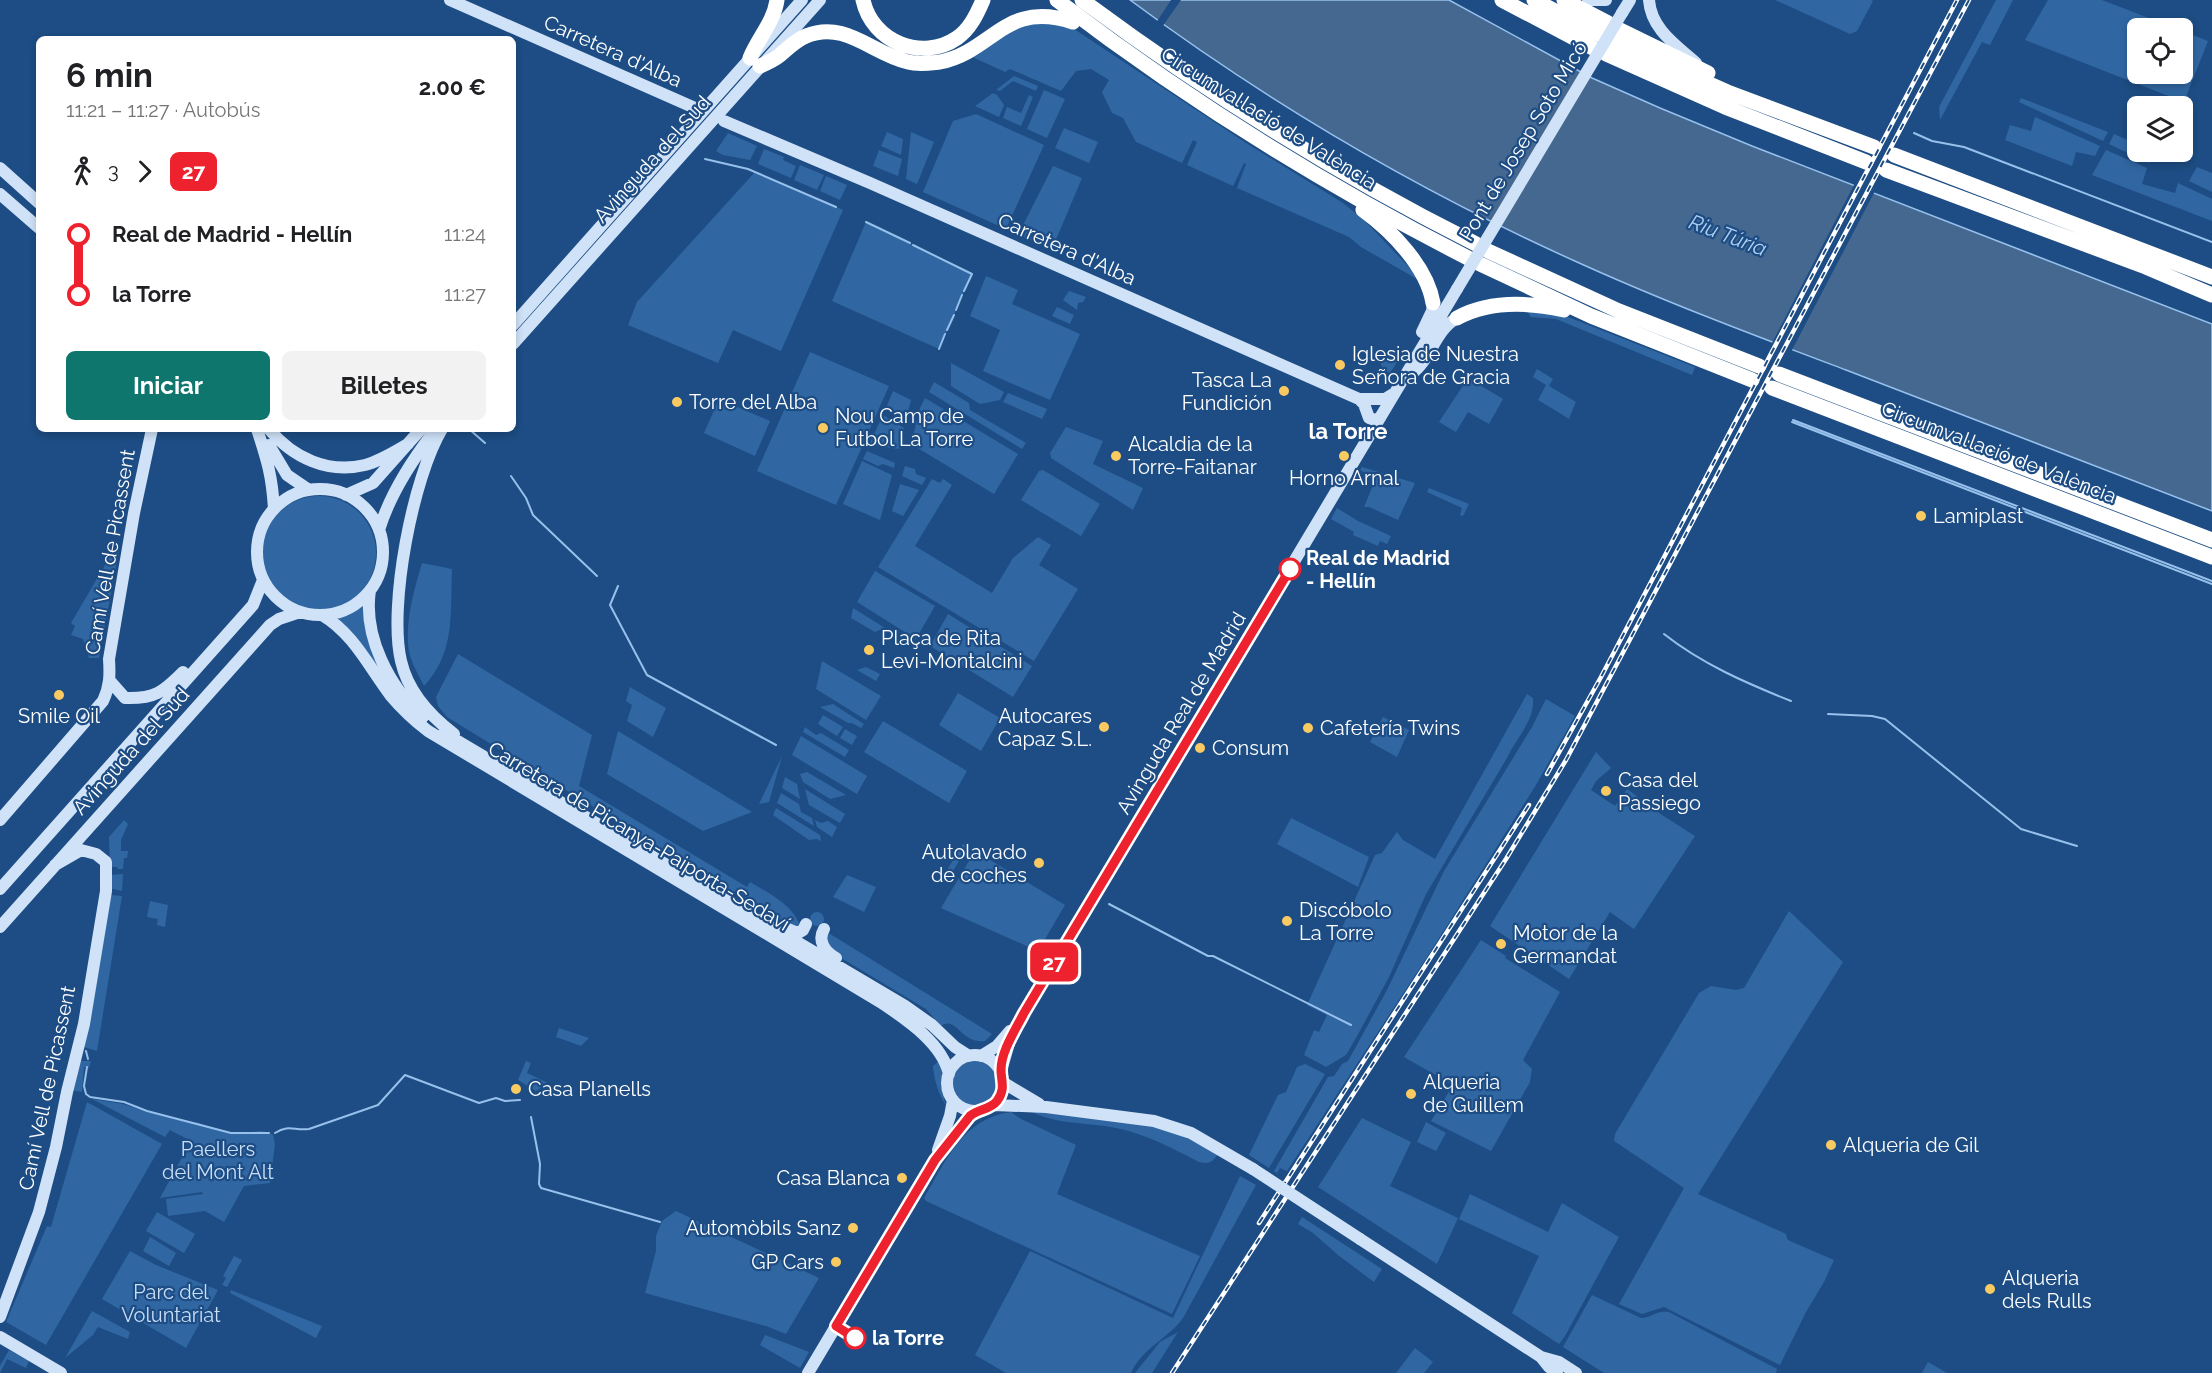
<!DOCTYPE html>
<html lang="es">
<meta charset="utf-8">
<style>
body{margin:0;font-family:Raleway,sans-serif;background:#f2f2f2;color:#202124;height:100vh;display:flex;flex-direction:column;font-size:22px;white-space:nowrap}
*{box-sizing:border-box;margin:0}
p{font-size:20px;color:#757577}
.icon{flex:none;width:33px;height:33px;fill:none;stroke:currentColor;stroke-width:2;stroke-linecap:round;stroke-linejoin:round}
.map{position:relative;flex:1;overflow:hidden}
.drawer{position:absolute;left:36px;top:36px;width:480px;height:396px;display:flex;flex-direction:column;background:#fff;border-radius:9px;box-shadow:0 3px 9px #0003}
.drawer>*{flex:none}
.badge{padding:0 12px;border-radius:9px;font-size:21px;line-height:39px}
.tools{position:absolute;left:2127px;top:18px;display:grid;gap:12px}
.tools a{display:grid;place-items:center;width:66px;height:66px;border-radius:9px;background:#fff;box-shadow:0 3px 9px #0003;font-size:30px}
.map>.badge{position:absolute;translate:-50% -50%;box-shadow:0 0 0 3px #fff}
.legs{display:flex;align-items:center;gap:9px;height:66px;padding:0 30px;font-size:20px}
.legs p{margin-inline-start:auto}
.overview{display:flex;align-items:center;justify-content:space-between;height:102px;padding:0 30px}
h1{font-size:33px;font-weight:700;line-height:45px}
.cta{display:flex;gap:12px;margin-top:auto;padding:12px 30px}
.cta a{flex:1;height:69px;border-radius:9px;background:#0f766e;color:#fff;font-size:24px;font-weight:700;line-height:69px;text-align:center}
.cta a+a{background:#f2f2f2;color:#202124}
ul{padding:0 30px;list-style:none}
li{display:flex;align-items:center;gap:21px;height:60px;font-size:22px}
li i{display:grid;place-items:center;width:9px;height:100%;margin:0 8px;background:currentColor}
li i::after{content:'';width:15px;height:15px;margin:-8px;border:4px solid;border-radius:50%;background:#fff}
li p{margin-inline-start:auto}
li:first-child i{background:linear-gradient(#0000 50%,currentColor 0)}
li:last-child i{background:linear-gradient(currentColor 50%,#0000 0)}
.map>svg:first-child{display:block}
.green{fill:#3067a2}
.water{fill:#456891;stroke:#97c1ec;stroke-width:1.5}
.pier{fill:#1d4d84}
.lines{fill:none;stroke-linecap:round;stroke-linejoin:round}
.stream{stroke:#97c1ec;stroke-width:2}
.secondary{stroke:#cfe2f8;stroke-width:12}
.highway{stroke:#fff;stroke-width:15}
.rail-casing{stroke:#fff;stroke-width:4.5}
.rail{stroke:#1d4d84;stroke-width:2;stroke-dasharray:7;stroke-linecap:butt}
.secondary-bridge{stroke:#cfe2f8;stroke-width:12}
.line-1-casing{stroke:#fff;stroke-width:14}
.line-1{stroke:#ed222e;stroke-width:9}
.poi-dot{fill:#faca62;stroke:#1d4d84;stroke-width:2}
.stop-1-dot{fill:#fff;stroke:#ed222e;stroke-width:3}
.labels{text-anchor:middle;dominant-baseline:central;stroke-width:4.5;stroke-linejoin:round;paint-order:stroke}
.street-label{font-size:20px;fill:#fff;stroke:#1d4d84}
.poi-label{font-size:20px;fill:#fff;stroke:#1d4d84;text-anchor:start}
.stop-label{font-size:20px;font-weight:bold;fill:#fff;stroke:#1d4d84;text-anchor:start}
.park-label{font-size:20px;fill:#c9dff8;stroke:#1d4d84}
.water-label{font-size:21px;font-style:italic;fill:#afd0f2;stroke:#1d4d84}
.quarter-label{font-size:22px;font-weight:bold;fill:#fff;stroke:#1d4d84}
</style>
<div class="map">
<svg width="2212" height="1373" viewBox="0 0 2212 1373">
<rect width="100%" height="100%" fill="#1d4d84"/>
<path class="green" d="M1775,0h96l2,1 -16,30 -7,3z
M1996,0h17l-23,45 -8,-3 -42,78 -1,-13z
M2048,0h54l73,28h-37v46h44l1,-43 25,10 -24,61 -159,-62z
M1009,22l56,1 181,120 97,60 21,17 60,63 -63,-36 -12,-10 -112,-49 9,-24 -2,-1 -11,23 -46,-21 10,-23 -4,-2 -11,23 -46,-21 -13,-24 -11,-5 -10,-21 7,-12 -18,-11 -15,2 -15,20 -51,-22 -5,3 -37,-17z
M1014,76l24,10 -2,5 -23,-10 -13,10 -4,-1z
M1044,90l21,9 -18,39 -20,-9z
M993,93l4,2 7,10 -5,12 -24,-11z
M1029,95l4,2 -12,29 -18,-8 4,-11 14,6z
M2021,98l87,34 -5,9 -84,-39z
M976,114l68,31 -38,84 -83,-37 30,-71z
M2035,117l65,29 -5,10 -19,-4 -4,14 -67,-26 5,-15 21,6z
M1064,128l34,14 -9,21 -34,-15z
M887,132l16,7 -2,16 -20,-9z
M911,132l23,10 -17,42 -11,-5z
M728,133l29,13 -7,14 -27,-5 -7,-4z
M2114,134l23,10 1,8h16l-5,11 -40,-19z
M764,149l20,8 -1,3 13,6 -5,12 -33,-14z
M879,150l23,9 -4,17 -25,-10z
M2106,150l41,18 -5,16 33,9 3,-10 34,16v22l-120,-46z
M800,165l24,10 -7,15 -23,-10z
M1053,166l29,12 -30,71 -34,-14z
M2197,167l15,6v19l-23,-11z
M755,172l88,38 -62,141 -48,-21 -15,33 -90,-38 9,-23z
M826,176l21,9 -7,15 -20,-9z
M866,222l106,52 -33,75 -107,-48z
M986,276l32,14 -6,14 68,30 -30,66 -67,-29 17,-41 -30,-14z
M1069,291l17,6 -3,5 -5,1 -1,7 -14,-10z
M1057,307l17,8 -4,9 -18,-8z
M1527,311l29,2 12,4 127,50 -3,8 -136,-56 -25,-2z
M810,352l79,34 -53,119 -79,-34z
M1380,353l17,9 -7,11c-8,-3 -12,-12 -10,-20z
M951,363l53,29 -4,8 -20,4 -29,-18z
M1537,369l16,10 -4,7 27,16 -7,16 2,2 -33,-20 8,-15 -13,-8z
M1468,378l35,21 -14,25 -21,-12 -12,20 -17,-10z
M934,382l35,21 1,7 56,33 -4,6 -93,-57z
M893,391l18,9 -4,16 -21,-8z
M1008,393l39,16 -5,10 -39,-17z
M925,398l93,56 -24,40 -83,-50 9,-36z
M719,399l51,22 -15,35 -51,-23z
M883,415l21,13 -5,21 -30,-4z
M1066,427l37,14 -10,23 50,24 -10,22 -82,-52 -1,-5z
M867,451l28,12 -1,5 -11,-4 -5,2 -15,-7z
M862,461l30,14 -12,45 -37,-16z
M905,466l10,3 1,5 10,4 -4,7 -20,-9z
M1362,467l53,16 -17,37 -29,-13h-5l12,-29 -16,-8z
M1043,470l57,34 -19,32 -60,-36 18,-29z
M932,479l8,4 3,-4 9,6 -37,61 77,47 21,-35 25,-21 13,8 -12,20 39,24 -44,72 -156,-94z
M900,484l19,6 -16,26 -11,-5z
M1429,488l40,16 -6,12 -3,-1 2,-7 -35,-16z
M262 553a57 57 0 1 1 114 0a57 57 0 1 1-114 0Z
M1337,508l21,13 33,15 -4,8 -7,-3 -2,5 -25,-11 1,-3 -23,-13z
M115,548l4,2 -20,108h-10l-6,-19 -12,-4 4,-9 -4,-3z
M422,563l30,6c-2,43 4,83 -28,117 -5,-10 -11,-20 -14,-30 -7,-29 4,-66 12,-93z
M875,571l60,35 -19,33 -59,-37z
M362,607h2l29,80 -54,-66v-3l10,-3z
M853,608l32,20 -10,4 -24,-14z
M948,614l84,52 -19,31 -83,-51z
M458,654l134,81 -13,51 168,101 3,-5c18,11 40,21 49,41l-2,4 -13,-3 -337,-207 -9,-11 -2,-9z
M822,661l59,35 -15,24 -50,-31z
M866,667l14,7 -4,7 -19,-11z
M630,687l36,21 -13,29 -26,-16 5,-16 -6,-4z
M958,693l42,25 -19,33 -42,-26z
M1527,694l6,4c2,23 -17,40 -26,60l-81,136 -37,83 -33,61 -10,17 -20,12 -22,-12 10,-25 5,2 8,-17 -20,-10 68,-150 7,-2 15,-21 6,8 32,19z
M1546,699l29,17 -39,69 -105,166 -144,220 -7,-3 -3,5 -3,-2 54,-94 6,-1 8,-12 6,-3 39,-71 57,-119 88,-144z
M833,704l31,20 -3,4 -9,-5h-4l-28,-16z
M823,715l20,12 -6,9 -19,-12z
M1383,717l26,13 -12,27 -27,-15z
M883,721l84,50 -18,32 -85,-51z
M805,727l11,8 5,-2 28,17 -4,7 -42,-25z
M845,729l12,7 -5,9 -12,-7z
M618,731l134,81 -49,19 -96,-57z
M801,736l66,40 -10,18 -65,-39z
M1596,752l15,16 -15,13 -5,9 24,16 12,-17 35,26 33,21 -61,93 -24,-17 -41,67 -79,-53z
M782,756l-13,46 -10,2z
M807,772l39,23 -16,4 -27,-17 -3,-8z
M785,777l12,7 3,15 -18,-11z
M805,789l40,25 -5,9 -31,-18z
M781,793l18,11 2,8 11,6 2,8 -37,-23z
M776,808l44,27 1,6 -4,-2 -8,1 -36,-25z
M1291,818l78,39 -11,30 -81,-43z
M124,820l4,4 -7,16v11h7l-1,7h-3l-1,11h-5l-1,-2h-7l-1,-30z
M815,820l6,3 7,-2 9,6 -5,10 -15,-10z
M963,844l5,2 -18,30 -5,-3z
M975,851l90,54 -27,46 -97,-43z
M123,874l-1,17 -13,-3v-13z
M847,875l29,12 -12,25 -31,-15z
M110,895l12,1 -25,155 -13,-4z
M150,901l18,4 -3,22 -8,-2 1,-6 -11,-2z
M1789,911l54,51 -145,232 88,40 1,5 3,2 44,19 -10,22 -18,30 -26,53 -116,-58 -22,7 -23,-10 65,-116 -70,-47 1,-7 84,-141 12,-7 25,4 8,-2z
M810 919a7 7 0 1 1 14 0a7 7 0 1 1-14 0Z
M827,932l165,102 -7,7c-25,3 -28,-26 -44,-15l-15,-17 -93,-56 -9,-17z
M1481,940l25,16 -1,2 55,34 -37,68 9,9 -2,13 -39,69 -60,-30 22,-36 -49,-28z
M559,1028l30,10 -8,8 -25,-9z
M953 1083a22 22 0 1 1 44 0a22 22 0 1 1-44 0Z
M79,1061h12l-2,7 -5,-1 -2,25 -11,-2z
M526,1061l5,2 -4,10 21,10 -12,8 -18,-11z
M939,1061l3,10 -1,16 5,19c-7,-12 -12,-25 -13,-40z
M1305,1064l20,10 -56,94 -20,-13 29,-60 8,-3 11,-25z
M92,1099l31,5 24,8 52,11 34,11 27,-3 7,1 6,3 2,9 -5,39 -26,3 -20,36 -19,-11 -37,5 -2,-17 37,-5 -1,-2 -42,6 31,-57 -21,-11 -5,7z
M87,1102l75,42 -116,201 -40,-23 41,-96 4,1z
M1030,1111c41,6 84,5 125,15 22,6 43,17 63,28 -6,9 -9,10 -19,8 -27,-14 -53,-28 -83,-34 -29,-6 -59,-3 -86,-17z
M1011,1112l8,6 57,27 -19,49 143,62 -28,58 -246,-113 -2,-3c22,-37 39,-80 87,-86z
M1362,1118l49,24 -21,44 68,32 -21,46 -119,-77z
M1426,1122l20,11 -10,18 -19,-9z
M1240,1176l16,9 -73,133c-15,21 -40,29 -52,55h-125l-31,-18 55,-104 143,67z
M1470,1194l78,38 14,-29 57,34 -54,99 -6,8 -47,-31 27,-57 -80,-37z
M676,1211l143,67 -33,56 -20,-8 -121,-33 11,-42v-15l6,-15z
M157,1212l38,22 -11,19 -38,-22z
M1302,1217l80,52 -8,13 -36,-27 -25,-22 -15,-9z
M150,1237l26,16 -7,13 -26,-15z
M130,1251l26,14 62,25 -32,58 -84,-49z
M234,1256l8,4 -15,27 -5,-2 4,-7 -3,-2z
M231,1290l91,36 -6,12 -86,-45z
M1592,1295l49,23c11,0 17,-9 28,-6l108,57 -1,4h-172l-41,-26z
M92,1311l38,21 -2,7 -30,-12 -5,8 -28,23z
M1178,1332l-26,41h-17l25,-31z
M765,1335l44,17 -9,16 -40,-23z
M1415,1348l18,14 -9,11h-28z
M9,1350l20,11 -3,7 -19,-9 -7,14v-7z
M1928,1362l19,11h-25z"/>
<path class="water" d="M1130,0h319l143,78 68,30 92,38 460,178v187c-122,-47 -244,-94 -366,-141 -90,-34 -181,-68 -269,-108 -158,-71 -308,-159 -447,-262z"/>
<path class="pier" d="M1171,0h10l-19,27 -6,-4z
M1855,183l20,8 -84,161 -20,-7z"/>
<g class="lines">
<path class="stream" d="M1914,133l18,8 32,6 248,95
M705,159l43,10 88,38
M866,222l44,21
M913,245l59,29 -8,17
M956,310l6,-15
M947,330l7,-15
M939,349l6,-15
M1793,420l419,161
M1792,422l420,162
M469,429l16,14
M511,476l15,22 7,17 64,61
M618,586l-8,19 37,70 129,70
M1664,634c38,30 82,49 127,67
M1828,714l44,2 13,3 136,110 56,17
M1109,904l99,52h5l138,69
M86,1051l2,8
M87,1067l-3,19 2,8 4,3 34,5 23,9 84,22h38
M531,1117l9,47 -1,20 2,4 119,34
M275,1133c14,-9 19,-2 34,-4l69,-24 27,-30 74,28 17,-5 9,3 15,-1"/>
<path class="secondary" d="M450,0l245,108
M1588,0h18
M1649,0c2,29 27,45 47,63
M1622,13l8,-13
M724,121l146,62 489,216h26l8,-5
M0,168l39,35
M0,194l39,34
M513,325l289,-325
M1422,332l10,-21 1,-8
M513,344l307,-344
M1411,374c20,-14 24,-44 46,-56
M1359,399l5,5 5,14 5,2 6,-2
M257,429c10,31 15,46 17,80
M269,429c24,29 59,45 96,36 15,-4 29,-13 43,-21
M442,429c-29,48 -54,177 -41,232 7,31 28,54 53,73
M269,445l18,30 22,15
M257 552a63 63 0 1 1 126 0a63 63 0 1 1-126 0Z
M346,495l27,-12 48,-54
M379,530c11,-36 31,-67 54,-97
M370,590c-7,46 19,97 53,127
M322,615c31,18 47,52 69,81 11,13 24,25 37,35l454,272c25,17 60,40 67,71
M110,681l15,17c30,1 38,-6 58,-26
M444,733l461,273 27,19 23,22 14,9
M0,820l103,-119c7,-15 7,-26 6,-42l25,-146 18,-84
M0,889l253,-284 10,-25
M0,927l270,-302 9,-6 21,-7
M783,927l15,6 5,-3 3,-6
M824,929c-7,12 1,23 12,29
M947 1083a28 28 0 1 1 56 0a28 28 0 1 1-56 0Z
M981,1056l16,-10 13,-15
M1001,1071l8,-28 15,-30 433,-724
M1004,1083l35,21
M994,1105l52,2 108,14 37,12 62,36
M938,1150l12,-34 3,-16
M1360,1239l181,118 8,10 8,6
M0,1317l39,-105 17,-65 11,-55 17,-68 22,-133v-29l-10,-8 -15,-4 -26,15
M0,1337l61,36
M1541,1357l18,5 17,11
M808,1373l127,-213 40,-49"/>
<path class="highway" d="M863,0c9,42 59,62 94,38 13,-9 20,-24 26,-38
M1057,0c129,99 266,184 411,258
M1082,0c125,93 255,174 394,244
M1502,0l91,48
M1534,0l67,35
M1564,0l44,23
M1620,30l88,43
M1613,41l117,52 144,54
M1606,54l119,53 141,55
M750,58c8,-20 24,-36 27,-58
M760,66c7,-3 14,-6 20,-11 8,-7 16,-15 26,-19 40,-16 66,18 102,26 11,3 22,1 32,0 54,-11 64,-62 133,-40
M1894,155l318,122
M1886,170l260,97 66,28
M1363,210c29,21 64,57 70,93
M1488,251l131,60 140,55
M1480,264l111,52 161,64
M1457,318c33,-18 71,-16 107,-8
M1779,374l433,166
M1772,388l440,169"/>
<g class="rail-casing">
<path id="rail" d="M1547,774l54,-97 356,-677
M1259,1223l270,-418
M1172,1373l334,-514 60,-99 403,-760"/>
</g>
<use href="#rail" class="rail"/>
<path class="secondary-bridge" d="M1457,289l165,-276
M1253,1169l107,70"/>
</g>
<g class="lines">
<g class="line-1-casing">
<path id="line-1" d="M855,1338l-19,-12 99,-166 35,-44c8,-7 20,-6 27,-15 9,-12 4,-20 4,-31 0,-19 15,-41 23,-57l266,-444"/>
</g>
<use href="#line-1" class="line-1"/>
</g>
<g class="poi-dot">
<circle cx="1340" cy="365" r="6"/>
<circle cx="1284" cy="391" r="6"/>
<circle cx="677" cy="402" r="6"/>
<circle cx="823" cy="428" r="6"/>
<circle cx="1116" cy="456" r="6"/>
<circle cx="1344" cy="456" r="6"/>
<circle cx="1921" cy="516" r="6"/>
<circle cx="869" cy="650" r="6"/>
<circle cx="59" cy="695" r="6"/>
<circle cx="1104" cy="727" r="6"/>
<circle cx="1308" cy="728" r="6"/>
<circle cx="1200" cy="748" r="6"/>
<circle cx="1606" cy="791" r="6"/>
<circle cx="1039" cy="863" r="6"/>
<circle cx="1287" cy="921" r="6"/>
<circle cx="1501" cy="944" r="6"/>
<circle cx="516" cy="1089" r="6"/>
<circle cx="1411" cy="1094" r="6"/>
<circle cx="1831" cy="1145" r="6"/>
<circle cx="902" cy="1178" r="6"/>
<circle cx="853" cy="1228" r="6"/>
<circle cx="836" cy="1262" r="6"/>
<circle cx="1990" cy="1289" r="6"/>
</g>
<g class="stop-1-dot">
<circle cx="1290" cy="569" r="10"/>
<circle cx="855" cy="1338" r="10"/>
</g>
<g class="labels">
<g class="street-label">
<text transform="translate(613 51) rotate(24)">Carretera d'Alba</text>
<text transform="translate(1269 118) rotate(32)">Circumval·lació de València</text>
<text transform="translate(1523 141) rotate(-59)">Pont de Josep Soto Micó</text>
<text transform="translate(652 159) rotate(-48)">Avinguda del Sud</text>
<text transform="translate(1067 249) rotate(24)">Carretera d'Alba</text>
<text transform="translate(1999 452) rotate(21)">Circumval·lació de València</text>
<text transform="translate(110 552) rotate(-80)">Camí Vell de Picassent</text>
<text transform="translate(1181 713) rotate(-59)">Avinguda Real de Madrid</text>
<text transform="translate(131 751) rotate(-48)">Avinguda del Sud</text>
<text transform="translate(639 836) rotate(31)">Carretera de Picanya-Paiporta-Sedaví</text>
<text transform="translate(47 1088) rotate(-78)">Camí Vell de Picassent</text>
</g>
<g class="poi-label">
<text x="1352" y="354">Iglesia de Nuestra<tspan x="1352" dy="23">Señora de Gracia</tspan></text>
<text x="1272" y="380" text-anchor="end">Tasca La<tspan x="1272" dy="23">Fundición</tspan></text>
<text x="689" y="402">Torre del Alba</text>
<text x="835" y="416">Nou Camp de<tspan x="835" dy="23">Futbol La Torre</tspan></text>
<text x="1128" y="444">Alcaldia de la<tspan x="1128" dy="23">Torre-Faitanar</tspan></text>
<text x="1344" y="478" text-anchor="middle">Horno Arnal</text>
<text x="1933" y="516">Lamiplast</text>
<text x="881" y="638">Plaça de Rita<tspan x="881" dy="23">Levi-Montalcini</tspan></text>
<text x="59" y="716" text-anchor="middle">Smile Oil</text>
<text x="1092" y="716" text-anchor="end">Autocares<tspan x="1092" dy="23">Capaz S.L.</tspan></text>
<text x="1320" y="728">Cafetería Twins</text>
<text x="1212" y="748">Consum</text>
<text x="1618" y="780">Casa del<tspan x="1618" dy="23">Passiego</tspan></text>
<text x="1027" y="852" text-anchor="end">Autolavado<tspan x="1027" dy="23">de coches</tspan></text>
<text x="1299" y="910">Discóbolo<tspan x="1299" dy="23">La Torre</tspan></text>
<text x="1513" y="933">Motor de la<tspan x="1513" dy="23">Germandat</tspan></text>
<text x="1423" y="1082">Alqueria<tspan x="1423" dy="23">de Guillem</tspan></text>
<text x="528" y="1089">Casa Planells</text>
<text x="1843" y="1145">Alqueria de Gil</text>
<text x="890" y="1178" text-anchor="end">Casa Blanca</text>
<text x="841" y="1228" text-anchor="end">Automòbils Sanz</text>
<text x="824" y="1262" text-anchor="end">GP Cars</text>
<text x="2002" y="1278">Alqueria<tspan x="2002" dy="23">dels Rulls</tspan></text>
</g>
<g class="stop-label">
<text x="1306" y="558">Real de Madrid<tspan x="1306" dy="23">- Hellín</tspan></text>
<text x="872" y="1338">la Torre</text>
</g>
<g class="park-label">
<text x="218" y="1149">Paellers<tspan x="218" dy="23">del Mont Alt</tspan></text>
<text x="171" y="1292">Parc del<tspan x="171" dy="23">Voluntariat</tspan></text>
</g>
<g class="water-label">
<text transform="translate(1728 235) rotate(21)">Riu Túria</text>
</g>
<g class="quarter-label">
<text x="1348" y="431">la Torre</text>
</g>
</g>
</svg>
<div class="tools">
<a><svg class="icon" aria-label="locate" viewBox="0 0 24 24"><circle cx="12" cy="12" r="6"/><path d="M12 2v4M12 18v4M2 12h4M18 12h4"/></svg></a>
<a><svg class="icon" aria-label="layers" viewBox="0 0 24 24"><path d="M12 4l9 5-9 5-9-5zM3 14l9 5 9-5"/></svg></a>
</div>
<b class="badge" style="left:1054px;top:962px;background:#ed222e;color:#fff">27</b>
<section class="drawer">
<div class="overview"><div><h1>6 min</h1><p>11:21 – 11:27 · Autobús</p></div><b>2.00 €</b></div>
<div class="legs"><svg class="icon" aria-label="walk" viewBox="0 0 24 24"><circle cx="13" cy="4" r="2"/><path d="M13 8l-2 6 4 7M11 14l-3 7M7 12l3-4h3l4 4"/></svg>3<svg class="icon" aria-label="forward" viewBox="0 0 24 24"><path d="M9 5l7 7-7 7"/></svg><b class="badge" style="background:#ed222e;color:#fff">27</b></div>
<ul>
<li><i style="color:#ed222e"></i><b>Real de Madrid - Hellín</b><p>11:24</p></li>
<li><i style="color:#ed222e"></i><b>la Torre</b><p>11:27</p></li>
</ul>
<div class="cta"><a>Iniciar</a><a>Billetes</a></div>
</section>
</div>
